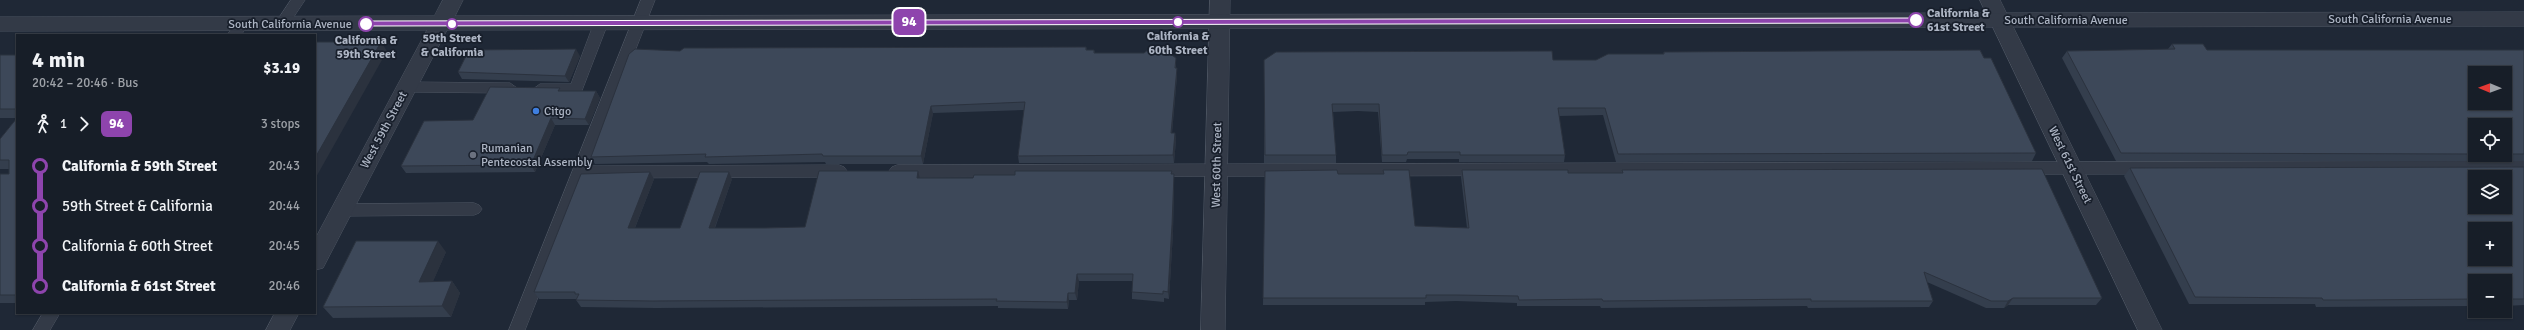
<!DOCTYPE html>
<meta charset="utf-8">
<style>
body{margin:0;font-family:Signika,sans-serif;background:#242b34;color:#f1f3f6;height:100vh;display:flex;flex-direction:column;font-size:15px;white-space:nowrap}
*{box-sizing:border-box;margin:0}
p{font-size:13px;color:#9ea2a8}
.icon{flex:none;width:22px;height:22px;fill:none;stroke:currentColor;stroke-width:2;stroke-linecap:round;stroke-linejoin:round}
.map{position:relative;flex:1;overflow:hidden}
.sheet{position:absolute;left:16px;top:34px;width:300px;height:280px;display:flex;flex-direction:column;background:#171e28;border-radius:0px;box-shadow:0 1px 3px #0004,0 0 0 1px #363c45}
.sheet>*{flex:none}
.badge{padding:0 8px;border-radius:6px;font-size:14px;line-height:26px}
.needle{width:26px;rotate:271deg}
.buttons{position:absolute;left:2468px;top:66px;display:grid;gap:8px}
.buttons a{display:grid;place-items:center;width:44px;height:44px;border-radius:0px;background:#171e28;box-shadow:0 1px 3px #0004,0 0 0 1px #363c45;font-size:20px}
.map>.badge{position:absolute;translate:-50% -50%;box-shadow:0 0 0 2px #fff}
.legs{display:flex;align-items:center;gap:6px;height:44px;padding:0 16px;font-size:13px}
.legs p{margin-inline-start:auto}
.head{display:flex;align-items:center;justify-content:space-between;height:68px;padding:0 16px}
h1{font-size:22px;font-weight:800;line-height:30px}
ul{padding:0 16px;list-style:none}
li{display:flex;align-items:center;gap:14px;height:40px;font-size:15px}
li i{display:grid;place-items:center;width:6px;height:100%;margin:0 5px;background:currentColor}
li i::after{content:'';width:10px;height:10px;margin:-5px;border:3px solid;border-radius:50%;background:#171e28}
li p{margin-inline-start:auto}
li:first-child i{background:linear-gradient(#0000 50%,currentColor 0)}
li:last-child i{background:linear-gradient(currentColor 50%,#0000 0)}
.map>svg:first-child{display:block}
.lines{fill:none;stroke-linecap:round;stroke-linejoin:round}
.service-casing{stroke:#4d5562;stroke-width:1}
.minor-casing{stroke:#4d5562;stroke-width:1}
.tertiary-casing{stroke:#4d5562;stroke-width:1}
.service{fill:#333a47;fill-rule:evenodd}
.minor{fill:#333a47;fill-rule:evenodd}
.tertiary{fill:#333a47;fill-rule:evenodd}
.wall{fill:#343e4d;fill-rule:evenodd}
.shaded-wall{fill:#2b323e}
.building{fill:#3d4859;stroke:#2b323e;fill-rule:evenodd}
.line-1{fill:#8e44ad;stroke:#fff}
.stop-1-dot{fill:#fff;stroke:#8e44ad;stroke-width:2}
.shop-dot{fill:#3f7fe0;stroke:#181f2b;stroke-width:1.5}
.worship-dot{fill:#6b7280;stroke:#181f2b;stroke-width:1.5}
.labels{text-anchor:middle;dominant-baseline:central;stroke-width:3.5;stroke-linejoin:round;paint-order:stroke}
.stop-label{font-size:12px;font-weight:bold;fill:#adb5c4;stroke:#181f2b}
.street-label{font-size:12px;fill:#adb5c4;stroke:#181f2b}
.poi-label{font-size:12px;fill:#adb5c4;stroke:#181f2b;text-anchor:start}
</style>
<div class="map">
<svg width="2524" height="330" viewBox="0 0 2524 330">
<rect width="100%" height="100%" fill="#1f2836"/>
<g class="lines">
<g class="service-casing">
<path id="service" d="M291,0h14l-18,27h-10l-2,-3z
M641,0h14l-65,166 249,-1 5,2 3,4 -3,4 -5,2 -254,1 -60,152h-16z
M601,18l7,5 -27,70h-46l-2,-4 7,-5h31l23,-61z
M242,19l7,5 -8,11h-14l10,-14z
M407,82l103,1 7,5 -7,5 -103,-1 -7,-5z
M2524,161v12l-1627,4 -5,-2 -3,-4 3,-4 5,-2z
M474,203l5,2 3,4 -3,4 -5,2 -132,1 -5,-2 -3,-4 3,-4 5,-2z
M43,313h17l-10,17h-17z"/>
</g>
<g class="minor-casing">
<path id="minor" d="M1210,0h20l-5,330h-24z
M1980,0h20l162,330h-24z"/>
</g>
<g class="tertiary-casing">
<path id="tertiary" d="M443,0h20l-8,16 2069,-4v14l-2077,4 -124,238 -8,2v-31l112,-209 -427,1v-14l434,-1z
M275,313h24l-9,17h-24z"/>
</g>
<use href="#service" class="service"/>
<use href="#minor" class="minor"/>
<use href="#tertiary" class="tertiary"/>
</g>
<path class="wall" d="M2172,44l35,6h317v111h-408l-54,-103 5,-7 101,-2zM2475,125h30v30h-30z
M1086,47l1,3h7l1,3 81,5v10l1,8 -5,57h3l1,7 -2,23h-155l-1,-7 6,-46 -91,3 -10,51h-97l-1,-2 -116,2 -2,-2 -112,2 -4,-7 89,-106z
M1664,52l320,6 52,95 -4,8 -416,1 -13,-47 -44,1 6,39 -1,7h-105v-3h-52l-1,3h-24l-4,-50 -20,-1 -25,1 3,43v8h-72v-103h332l67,-6z
M0,55h17v63h-17z
M580,56l-11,26 -107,-3 -4,-7z
M562,91h34l4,7 -11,27h-34l-20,47 -129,1 -5,-7 72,-46z
M17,118v185h-17v-129h9v-5h-9v-30z
M2524,167v138l-19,1v-25h-30v25l-159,1 -1,-3h-126l-65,-128 6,-8z
M1383,170l32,56 52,2 -6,-51 1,-7 106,3h53l1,-3 480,128 -6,7h-88l-4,3h-18l-59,-26 6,19 -4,6 -121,1 -1,-2 -206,2 -1,-2h-83v-3l-61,-2 -31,1v3h-162l2,-134 73,3h45z
M650,172l4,7 -19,49h45l52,-49 -17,49h50l40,-1 115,-49h53l42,-3 157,-1 2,7 -1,51 -4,67 -5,-1v4l-32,-3v-18h-53l-2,19h-8l-1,9 -70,-1v-2l-342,2 -75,-1 -5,-7 1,-1h-38l-5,-7z
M446,252l-13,29h19l8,12 -9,24 -118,1 -10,-11z"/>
<path class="shaded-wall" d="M381,42l6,9 -72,128v-21z
M576,49l4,7 -11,26 -4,-6z
M1177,68v8l-6,64v-7z
M596,91l4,7 -11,27 -4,-6z
M931,106l2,7 -10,51 -2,-8z
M551,118l4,7 -20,47 -4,-7z
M1175,133l1,7 -2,23 -1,-8z
M918,171l2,8 -3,-1z
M650,172l4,7 -22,56 -4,-7z
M729,172l3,7 -20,56 -3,-7z
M1174,174v7l-1,51 -4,67 -1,-7z
M438,241l8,11 -18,41 -9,-11z
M1077,274l2,7 -2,19 -2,-7z
M452,281l8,12 -9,24 -9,-11z
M1068,293l1,7 -1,9 -1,-7z
M2013,298l-5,7 -4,3 4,-7z"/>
<path class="building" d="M315,42h66l-66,116z
M2172,44h31l4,6h317v104h-19v-29h-30v29l-354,-1 -54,-102 108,-2zM2475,73h30v30h-30z
M1086,47v3h8v3h50l5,-4h14l13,9 -1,10h2l-6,65h4l-2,22 -155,1 7,-54 -94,4 -10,50h-98l-1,-2 -117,3 1,-3 -115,3 38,-103 6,-5 45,2 4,-3h20z
M576,49l-11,27 -107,-4 11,-22z
M1980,50l4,8h7l45,95 -418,1 -13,-46h-47l7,47h-105v-3h-52l-1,3h-25l-3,-51h-47l4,51h-71l-1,-95 12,-8 276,-1 1,9h43l12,-6h56v-2z
M0,55h17v54h-17z
M490,87l70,1 -2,3h38l-11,28 -34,-1 -20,47 -130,1 23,-45 49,-1z
M17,118v177h-17v-121h9v-14h-9v-21z
M2524,167v132h-19v-18h-30v18l-120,1h-32l-1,-2 -127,-1 -65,-129zM2475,177h30v30h-30zM2475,229h30v30h-30z
M2042,169l60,129h-89l-5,3h-17l-67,-29 9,29h-122v-2l-208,2 -1,-2 -83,1 -1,-4 -61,-1h-31v3h-163l2,-127 72,-1 1,4h46l-1,-4h26l6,56 54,2 -7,-58h106v3h55l-1,-3z
M819,171h99l-1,7h56l1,-3h41v-4h157l-1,3h3l-2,51 -4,67 -5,-1v3l-31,-2 1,-18h-56l-2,19h-7l-1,9 -71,-1 1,-2 -345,2 -76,-1 3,-6h-4v-2h-41l47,-118 69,-2 -22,56h52l20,-56h29l-20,56h56l40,-1z
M356,241h82l-19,41 33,-1 -10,25 -119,1z"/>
<path class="line-1" d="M1916,18l4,2 -4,3 -1550,3 -3,-2 3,-3z"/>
<g class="stop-1-dot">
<circle cx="1916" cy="20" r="7"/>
<circle cx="1178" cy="22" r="5"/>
<circle cx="366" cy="24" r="7"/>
<circle cx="452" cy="24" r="5"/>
</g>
<circle class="shop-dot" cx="536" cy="111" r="4"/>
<circle class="worship-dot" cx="473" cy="155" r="4"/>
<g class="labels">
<g class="stop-label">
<text x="1927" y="13" text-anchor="start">California &amp;<tspan x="1927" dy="14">61st Street</tspan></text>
<text x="1178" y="36">California &amp;<tspan x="1178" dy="14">60th Street</tspan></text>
<text x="452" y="38">59th Street<tspan x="452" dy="14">&amp; California</tspan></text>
<text x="366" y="40">California &amp;<tspan x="366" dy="14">59th Street</tspan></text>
</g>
<g class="street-label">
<text x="2390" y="19">South California Avenue</text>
<text x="2066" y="20">South California Avenue</text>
<text x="290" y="24">South California Avenue</text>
<text transform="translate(384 130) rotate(-62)">West 59th Street</text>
<text transform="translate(1217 165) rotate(-89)">West 60th Street</text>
<text transform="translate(2070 165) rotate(64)">West 61st Street</text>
</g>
<g class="poi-label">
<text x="544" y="111">Citgo</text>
<text x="481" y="148">Rumanian<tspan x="481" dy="14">Pentecostal Assembly</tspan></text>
</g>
</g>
</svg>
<div class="buttons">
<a><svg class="needle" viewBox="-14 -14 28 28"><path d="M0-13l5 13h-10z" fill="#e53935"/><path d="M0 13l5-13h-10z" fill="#9ea2a8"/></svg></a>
<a><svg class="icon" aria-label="locate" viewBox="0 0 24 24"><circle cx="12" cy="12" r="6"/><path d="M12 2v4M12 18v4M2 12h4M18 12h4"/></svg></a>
<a><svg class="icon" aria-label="layers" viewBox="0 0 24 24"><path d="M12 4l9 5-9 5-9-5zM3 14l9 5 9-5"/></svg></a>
<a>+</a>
<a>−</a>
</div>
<b class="badge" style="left:909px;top:22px;background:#8e44ad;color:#fff">94</b>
<section class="sheet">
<div class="head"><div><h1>4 min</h1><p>20:42 – 20:46 · Bus</p></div><b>$3.19</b></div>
<div class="legs"><svg class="icon" aria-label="walk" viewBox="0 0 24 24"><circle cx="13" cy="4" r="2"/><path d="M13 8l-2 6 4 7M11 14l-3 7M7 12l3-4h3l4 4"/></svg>1<svg class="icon" aria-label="forward" viewBox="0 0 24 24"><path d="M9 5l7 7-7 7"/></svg><b class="badge" style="background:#8e44ad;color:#fff">94</b><p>3 stops</p></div>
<ul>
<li><i style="color:#8e44ad"></i><b>California &amp; 59th Street</b><p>20:43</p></li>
<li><i style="color:#8e44ad"></i><span>59th Street &amp; California</span><p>20:44</p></li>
<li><i style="color:#8e44ad"></i><span>California &amp; 60th Street</span><p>20:45</p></li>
<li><i style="color:#8e44ad"></i><b>California &amp; 61st Street</b><p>20:46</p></li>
</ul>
</section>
</div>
